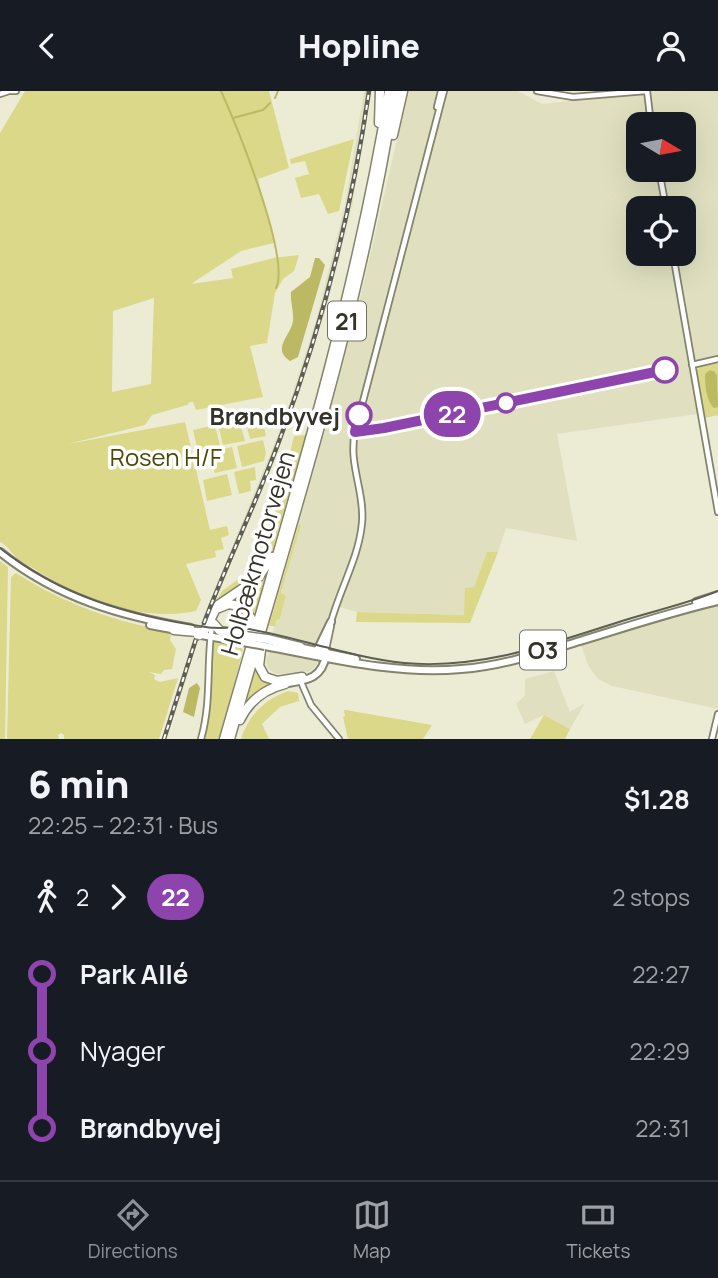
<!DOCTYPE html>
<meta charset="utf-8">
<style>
body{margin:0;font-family:Manrope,sans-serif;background:#242831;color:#f1f3f6;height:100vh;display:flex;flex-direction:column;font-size:26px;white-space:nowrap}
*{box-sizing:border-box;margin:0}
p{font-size:23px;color:#9ea1a6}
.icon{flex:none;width:38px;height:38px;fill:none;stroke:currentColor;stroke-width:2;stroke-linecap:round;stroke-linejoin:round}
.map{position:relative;height:648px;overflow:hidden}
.sheet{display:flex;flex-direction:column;background:#171b24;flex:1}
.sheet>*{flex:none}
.badge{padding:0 14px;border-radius:23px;font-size:24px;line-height:46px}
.needle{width:46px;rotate:100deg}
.buttons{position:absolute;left:626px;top:21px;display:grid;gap:14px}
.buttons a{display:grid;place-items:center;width:70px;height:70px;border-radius:14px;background:#171b24;box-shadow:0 7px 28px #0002;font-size:35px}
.map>.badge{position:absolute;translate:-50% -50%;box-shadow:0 0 0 4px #fff}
.legs{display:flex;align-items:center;gap:10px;height:77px;padding:0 28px;font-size:23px}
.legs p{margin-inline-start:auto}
.summary{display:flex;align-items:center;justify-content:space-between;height:119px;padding:0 28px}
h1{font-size:38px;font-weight:800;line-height:52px}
ul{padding:0 28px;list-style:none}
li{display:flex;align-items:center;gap:24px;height:77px;font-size:26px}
li i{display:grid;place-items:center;width:10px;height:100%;margin:0 9px;background:currentColor}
li i::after{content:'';width:18px;height:18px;margin:-9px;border:5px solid;border-radius:50%;background:#171b24}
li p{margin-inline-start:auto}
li:first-child i{background:linear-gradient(#0000 50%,currentColor 0)}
li:last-child i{background:linear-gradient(currentColor 50%,#0000 0)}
header{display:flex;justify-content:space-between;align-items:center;height:91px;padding:0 28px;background:#171b24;font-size:32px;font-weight:800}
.tabs{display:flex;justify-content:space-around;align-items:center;height:98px;border-top:2px solid #363941;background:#171b24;font-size:19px;color:#9ea1a6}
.tabs a{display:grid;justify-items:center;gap:4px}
.tabs .current{color:#8c9099}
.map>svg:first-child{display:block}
.built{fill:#e0e0c1;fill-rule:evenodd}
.green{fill:#dbd889;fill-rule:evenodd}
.water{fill:#bcb965}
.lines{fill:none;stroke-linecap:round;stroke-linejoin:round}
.stream{stroke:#bcb965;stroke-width:2}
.minor-casing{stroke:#83836e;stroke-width:8}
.major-casing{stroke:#83836e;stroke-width:10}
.highway-casing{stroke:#83836e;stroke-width:11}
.minor{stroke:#fff;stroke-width:4.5}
.major{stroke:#fff;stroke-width:6}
.highway{stroke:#fff;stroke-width:8}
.tram{stroke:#5e5e52;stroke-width:2}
.rail-casing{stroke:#5e5e52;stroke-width:4.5}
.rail{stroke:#fff;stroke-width:2;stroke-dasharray:5;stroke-linecap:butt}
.minor-bridge-casing{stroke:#83836e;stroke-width:8;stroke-linecap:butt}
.major-bridge-casing{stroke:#83836e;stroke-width:10;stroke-linecap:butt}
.highway-bridge-casing{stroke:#83836e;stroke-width:11;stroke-linecap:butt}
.minor-bridge{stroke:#fff;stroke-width:4.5}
.major-bridge{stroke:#fff;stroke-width:6}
.highway-bridge{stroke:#fff;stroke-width:8}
.line-1-casing{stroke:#fff;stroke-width:16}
.line-1{stroke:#8e44ad;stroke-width:10}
.stop-1-dot{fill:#fff;stroke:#8e44ad;stroke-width:3.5}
.labels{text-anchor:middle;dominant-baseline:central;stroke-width:7;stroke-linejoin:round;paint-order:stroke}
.shield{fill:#fff;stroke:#70706a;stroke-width:2}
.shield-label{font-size:23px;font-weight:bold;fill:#33332a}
.stop-label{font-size:24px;font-weight:bold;fill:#33332a;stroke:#fff;text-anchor:end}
.park-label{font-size:24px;fill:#4b4904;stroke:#fff}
.street-label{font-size:24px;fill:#33332a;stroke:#fff}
</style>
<header><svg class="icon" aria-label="back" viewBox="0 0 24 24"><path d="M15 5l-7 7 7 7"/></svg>Hopline<svg class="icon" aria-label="person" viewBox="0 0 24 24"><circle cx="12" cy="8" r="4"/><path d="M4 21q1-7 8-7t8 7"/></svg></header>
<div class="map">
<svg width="718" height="648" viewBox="0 0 718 648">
<rect width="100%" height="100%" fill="#ececd5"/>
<path class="built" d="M364,0h7l-19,116 -25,97 -22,71 -18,47 -2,-5 31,-96 29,-117z
M408,0h110l24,13 115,-13h61v264l-30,8 10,51 -141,20 20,107 -71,-13 -8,24 -11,1 -23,62 -107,-3 -24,-7 -16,59 -5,6 -7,3 -29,1 -8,-5 -2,-8 10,-42h4l6,-22 -5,-3 20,-68 -2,-3 51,-199 4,1zM639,33h45v46h-45zM639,117h45v46h-45z
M283,332l3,4 -29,73 -52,124 -4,-1z
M718,512v106l-106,-23 -14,-7 -9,-12 -8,-21 3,-3z
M554,580l16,41 15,-9 -15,26 -26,-14 -19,9 -9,-20 9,-9v-16z"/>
<path class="green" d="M25,0h244l20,77 -31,11 16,64 -33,8 -50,33 42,-6 -2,-9 42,-11 26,-3 -5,16 -11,8 -8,14 -8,50 -17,3 13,51 -67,13 -3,-8h-3l-3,3 -35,10 -7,10 -77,19 117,-22 25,108 17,-4 2,9 -8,3 3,11 -9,2 1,6 -30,7 15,36 -5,11c-55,12 -118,-13 -163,-43 -6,-3 -14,-7 -18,-12 -5,-5 -8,-11 -15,-14v-409zM154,207l-3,86 -39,8 1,-81z
M354,48l-15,72 -11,3 -9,-20 -18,4 -6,-20 14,-4 -4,-13 -14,3 -1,-5z
M718,271v53l-13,3 -8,-48 3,-4z
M261,323l5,22 -16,3 -5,-21z
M239,328l6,22 -22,4 -5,-21z
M215,334l5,21 -22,5 -5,-21z
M306,344l-34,117c-12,24 -33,35 -55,49l5,-10 32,-23 13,-19 27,-113z
M263,349l3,13 -2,8 -22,6 -5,-21z
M232,356l5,21 -22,5 -5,-21z
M255,376l1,13 -6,1 1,10 -12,3 -5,-22z
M227,383l5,21 -25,6 -4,-21z
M299,432l2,3 -20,67 5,3 -6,23 -4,1 -1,6h-6z
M487,461h11l-28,71 -114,-1 1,-10 107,3 1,-27 9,-1z
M0,470l8,6 -3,172h-5z
M269,478l-12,40 -4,4c-7,-9 -15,-12 -26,-11l27,-18z
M16,482c51,32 97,48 156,59l-2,8 6,9 -4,20 -8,1 -3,4 -12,-2 6,3 -1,4 6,3 18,-4 -19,61h-95v-4l-3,-2 -3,2 1,4h-52l4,-162z
M214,552l26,2 3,5 -23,89h-17c7,-32 6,-62 9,-95z
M255,575l18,16 -32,30z
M288,600l10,2 1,8 -19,6 -18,17 7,15h-28c8,-24 24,-40 47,-48z
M344,619h2l86,15 -9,14h-75l-5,-22 2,-1z
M544,624l26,14 -5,10h-35z"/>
<path class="water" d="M315,167h4l6,7 -27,92 -8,4c-19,-12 1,-26 3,-40 1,-10 -3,-19 -2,-29l19,-15z
M710,279l5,2 2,4 1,31 -4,1c-8,-7 -9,-23 -9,-34z
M197,592l3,5 -6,29 -11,-5 6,-24z"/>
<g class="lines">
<path class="stream" d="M221,0c15,33 70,167 55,197
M275,7l3,-7
M233,27l30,-8 7,-7"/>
<g class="minor-casing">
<path id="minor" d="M8,0h8
M537,0l36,6 73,-6
M647,0l4,33
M0,3l9,-3
M437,16l4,-16
M659,79l7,38
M673,163l45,258
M692,274l26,-6
M331,531c9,-33 28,-65 31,-99 3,-31 -14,-59 -7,-91l89,-341
M323,561l5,-18
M325,563l6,-28
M301,591l10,23 28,34
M201,648c11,-38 5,-75 11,-113
M712,648l6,-25"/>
</g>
<g class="major-casing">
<path id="major" d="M0,461c57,46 121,64 191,76
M696,511l22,-7
M150,534l27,5
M201,544l42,7
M265,555c64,12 130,29 196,23 41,-3 79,-16 119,-28 46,-14 91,-29 138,-40
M298,556l58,12
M317,560l14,-29
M288,592c20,-3 34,-5 38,-28"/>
</g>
<g class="highway-casing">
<path id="highway" d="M379,32l1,-32
M393,44l10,-44
M219,517l10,-4 14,3 8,11 -1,14
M213,532l7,8 25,5
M174,539l23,2
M205,539l13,-25 40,-27 14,-21
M267,548l33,8
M261,559l-2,16 6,11 12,4 25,-4
M240,629c9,-19 25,-31 45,-36
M224,648c61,-214 129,-428 165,-648
M230,648c61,-214 131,-428 165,-648"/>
</g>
<use href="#minor" class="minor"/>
<use href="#major" class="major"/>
<use href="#highway" class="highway"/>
<path class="tram" d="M0,457c60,48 130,68 206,79 12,2 24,0 37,1 54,9 106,29 161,35 76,7 146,-19 218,-42 31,-10 65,-17 96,-30"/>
<g class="rail-casing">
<path id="rail" d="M204,532c24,-63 54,-124 77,-187 42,-112 71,-227 88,-345
M164,648l32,-100"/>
</g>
<use href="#rail" class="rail"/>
<g class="minor-bridge-casing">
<path id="minor-bridge" d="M196,545l4,1"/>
</g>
<g class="major-bridge-casing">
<path id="major-bridge" d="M243,551l22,4"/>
</g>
<g class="highway-bridge-casing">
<path id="highway-bridge" d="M197,541h4
M245,545l22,3"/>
</g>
<use href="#minor-bridge" class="minor-bridge"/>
<use href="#major-bridge" class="major-bridge"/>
<use href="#highway-bridge" class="highway-bridge"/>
</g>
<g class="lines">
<g class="line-1-casing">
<path id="line-1" d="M359,324l-4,17 29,-4 281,-58"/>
</g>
<use href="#line-1" class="line-1"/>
</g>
<g class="stop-1-dot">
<circle cx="665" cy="279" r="12"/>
<circle cx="506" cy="312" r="9"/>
<circle cx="359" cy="324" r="12"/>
</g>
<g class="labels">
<g class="shield">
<rect x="328" y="210.5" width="38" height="39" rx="5"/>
<rect x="520" y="539.5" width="46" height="39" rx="5"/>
</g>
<g class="shield-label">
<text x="347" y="230">21</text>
<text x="543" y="559">O3</text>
</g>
<g class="stop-label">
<text x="340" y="324">Brøndbyvej</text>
</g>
<g class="park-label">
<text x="166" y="365">Rosen H/F</text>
</g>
<g class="street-label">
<text transform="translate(257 462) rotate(-74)">Holbækmotorvejen</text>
</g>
</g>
</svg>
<div class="buttons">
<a><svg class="needle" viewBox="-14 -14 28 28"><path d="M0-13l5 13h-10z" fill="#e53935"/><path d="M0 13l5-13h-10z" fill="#9ea1a6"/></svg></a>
<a><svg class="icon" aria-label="locate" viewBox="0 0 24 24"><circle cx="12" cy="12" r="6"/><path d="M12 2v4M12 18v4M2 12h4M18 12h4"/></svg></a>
</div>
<b class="badge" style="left:452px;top:323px;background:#8e44ad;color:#fff">22</b>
</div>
<section class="sheet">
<div class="summary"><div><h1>6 min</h1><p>22:25 – 22:31 · Bus</p></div><b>$1.28</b></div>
<div class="legs"><svg class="icon" aria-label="walk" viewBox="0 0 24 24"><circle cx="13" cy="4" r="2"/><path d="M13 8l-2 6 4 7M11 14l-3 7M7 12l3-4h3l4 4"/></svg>2<svg class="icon" aria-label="forward" viewBox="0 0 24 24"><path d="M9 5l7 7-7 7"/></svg><b class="badge" style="background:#8e44ad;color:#fff">22</b><p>2 stops</p></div>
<ul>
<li><i style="color:#8e44ad"></i><b>Park Allé</b><p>22:27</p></li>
<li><i style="color:#8e44ad"></i><span>Nyager</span><p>22:29</p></li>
<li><i style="color:#8e44ad"></i><b>Brøndbyvej</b><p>22:31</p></li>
</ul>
</section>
<nav class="tabs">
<a class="current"><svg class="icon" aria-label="directions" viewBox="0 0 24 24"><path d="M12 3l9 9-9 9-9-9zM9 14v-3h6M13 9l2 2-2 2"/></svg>Directions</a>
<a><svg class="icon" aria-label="map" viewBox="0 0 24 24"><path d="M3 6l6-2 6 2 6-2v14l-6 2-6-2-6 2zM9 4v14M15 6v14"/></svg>Map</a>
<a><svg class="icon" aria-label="tickets" viewBox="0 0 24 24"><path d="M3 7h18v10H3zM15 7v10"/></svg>Tickets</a>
</nav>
